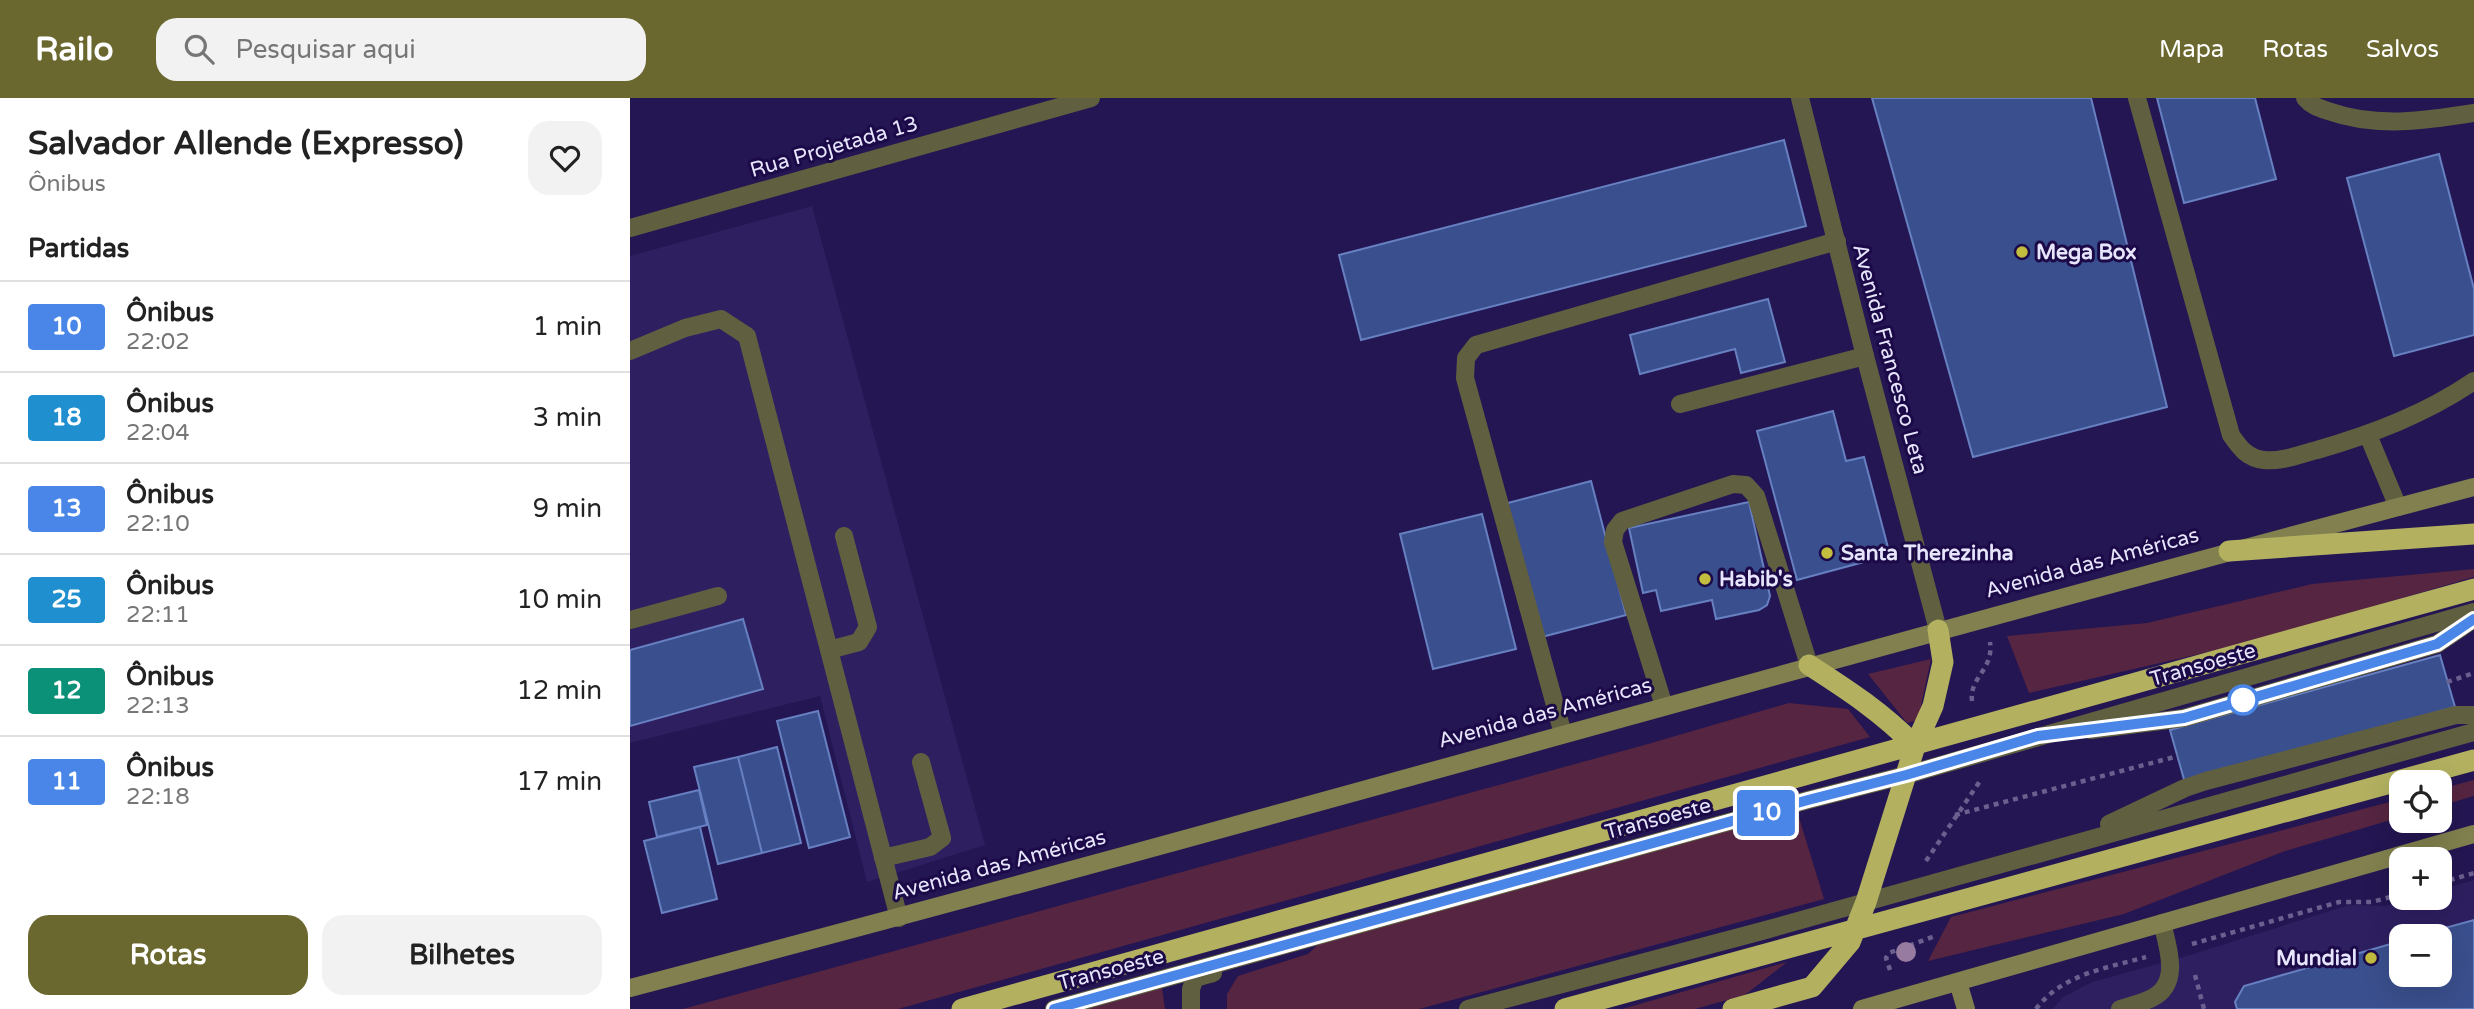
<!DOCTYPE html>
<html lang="pt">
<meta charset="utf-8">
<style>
body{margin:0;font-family:"Varela Round",sans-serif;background:#f2f2f2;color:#222;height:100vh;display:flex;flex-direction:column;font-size:26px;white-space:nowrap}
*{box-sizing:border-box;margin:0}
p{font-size:23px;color:#767676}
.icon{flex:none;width:38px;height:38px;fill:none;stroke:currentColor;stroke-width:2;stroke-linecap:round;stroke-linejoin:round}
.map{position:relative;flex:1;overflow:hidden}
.panel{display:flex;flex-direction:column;background:#fff;width:630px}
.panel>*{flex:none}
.badge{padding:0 14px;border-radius:5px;font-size:24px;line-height:46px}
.buttons{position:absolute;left:1759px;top:672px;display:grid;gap:14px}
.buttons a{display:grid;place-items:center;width:63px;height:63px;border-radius:14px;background:#fff;box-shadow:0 7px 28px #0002;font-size:35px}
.map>.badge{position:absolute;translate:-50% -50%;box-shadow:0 0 0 4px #fff}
h2{padding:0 28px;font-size:26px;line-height:63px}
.round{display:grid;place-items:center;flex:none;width:74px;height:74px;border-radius:21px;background:#f2f2f2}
.headline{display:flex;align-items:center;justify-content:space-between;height:119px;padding:0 28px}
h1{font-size:33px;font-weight:700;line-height:52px}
.action{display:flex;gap:14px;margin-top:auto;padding:14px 28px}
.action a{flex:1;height:80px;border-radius:21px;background:#6a682f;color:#fff;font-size:28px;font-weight:700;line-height:80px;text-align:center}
.action a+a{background:#f2f2f2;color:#222}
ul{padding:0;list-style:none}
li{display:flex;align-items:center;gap:21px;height:91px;padding:0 28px;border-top:2px solid #e0e0e0}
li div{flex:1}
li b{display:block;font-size:26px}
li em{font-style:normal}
li .badge{min-width:77px;font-weight:700;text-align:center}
header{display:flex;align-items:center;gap:42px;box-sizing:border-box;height:98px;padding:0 35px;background:#6a682f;color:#fff}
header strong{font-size:33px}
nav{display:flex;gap:38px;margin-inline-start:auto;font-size:24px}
.search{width:490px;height:63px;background:#f2f2f2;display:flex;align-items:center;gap:18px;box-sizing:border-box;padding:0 24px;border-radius:21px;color:#767676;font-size:26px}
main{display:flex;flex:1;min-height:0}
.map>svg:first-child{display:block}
.built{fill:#2e1f61;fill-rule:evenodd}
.green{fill:#562541}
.building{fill:#3a4f8d;stroke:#6780c2;stroke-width:2}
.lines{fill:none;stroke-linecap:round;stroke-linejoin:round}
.path{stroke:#69608f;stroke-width:4.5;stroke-dasharray:5 5;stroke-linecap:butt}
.lane{stroke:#605f40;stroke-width:18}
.street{stroke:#605f40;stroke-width:18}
.secondary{stroke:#81804e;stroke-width:18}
.highway{stroke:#b3b160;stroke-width:21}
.tree{fill:#987ba1}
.line-casing{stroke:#fff;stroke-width:16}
.line{stroke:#4a86e8;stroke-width:10}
.poi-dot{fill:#c2bd3f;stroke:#1b0a47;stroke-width:2.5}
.stop-dot{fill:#fff;stroke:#4a86e8;stroke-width:3.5}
.labels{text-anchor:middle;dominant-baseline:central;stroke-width:6;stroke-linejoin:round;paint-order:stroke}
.street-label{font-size:21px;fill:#e6e5fc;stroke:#1b0a47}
.poi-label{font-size:21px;font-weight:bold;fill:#e6e5fc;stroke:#1b0a47;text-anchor:start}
</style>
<header>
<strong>Railo</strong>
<div class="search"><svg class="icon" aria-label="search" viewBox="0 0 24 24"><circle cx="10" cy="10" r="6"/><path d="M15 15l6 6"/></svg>Pesquisar aqui</div>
<nav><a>Mapa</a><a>Rotas</a><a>Salvos</a></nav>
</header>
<main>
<section class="panel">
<div class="headline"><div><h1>Salvador Allende (Expresso)</h1><p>Ônibus</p></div><a class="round"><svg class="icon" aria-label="heart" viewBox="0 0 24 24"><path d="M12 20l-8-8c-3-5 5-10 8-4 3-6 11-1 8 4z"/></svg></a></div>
<h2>Partidas</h2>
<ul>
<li><span class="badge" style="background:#4a86e8;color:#fff">10</span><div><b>Ônibus</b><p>22:02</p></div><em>1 min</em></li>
<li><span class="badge" style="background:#1f8fcf;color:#fff">18</span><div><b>Ônibus</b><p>22:04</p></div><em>3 min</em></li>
<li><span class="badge" style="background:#4a86e8;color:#fff">13</span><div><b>Ônibus</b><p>22:10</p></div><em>9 min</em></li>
<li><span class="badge" style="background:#1f8fcf;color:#fff">25</span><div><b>Ônibus</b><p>22:11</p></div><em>10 min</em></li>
<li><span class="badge" style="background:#0c9179;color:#fff">12</span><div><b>Ônibus</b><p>22:13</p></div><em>12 min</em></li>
<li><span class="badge" style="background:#4a86e8;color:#fff">11</span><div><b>Ônibus</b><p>22:18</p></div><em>17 min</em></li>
</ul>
<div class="action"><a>Rotas</a><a>Bilhetes</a></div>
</section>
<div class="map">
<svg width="1844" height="911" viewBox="0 0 1844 911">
<rect width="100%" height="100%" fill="#241652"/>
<path class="built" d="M182,108l173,639 -118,37 -47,-186 -190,47v-487z
M1844,782v129h-421l10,-12 29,-15 98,-27 159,-50 36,1 30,-8h25v-8zM1771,838h39v39h-39z"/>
<path class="green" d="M1844,471v8l-222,65 -223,51 -22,-57 140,-13 165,-39z
M1301,561l-13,61 -11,3 -39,-49z
M1159,605l59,6 22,28 -972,272h-215l965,-265z
M1844,682v16l-34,10v-17z
M1771,701v18l-116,34 -161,63 -196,47 23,-44z
M1167,713l27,88 -405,110h-192v-15l11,-18 70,-22 13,-12z
M1157,864l-42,33 -50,14h-73z
M532,890l3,21h-78z"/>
<path class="building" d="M1242,0h219l76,309 -194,50z
M1527,0h98l21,81 -92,24z
M1154,42l22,86 -445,114 -22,-85z
M1809,56l35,135v46l-80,21 -47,-178z
M1138,201l17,63 -44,11 -6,-24 -95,25 -10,-39z
M1203,313l13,50 18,-4 26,98 -93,25 -40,-149z
M961,383l35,134 -88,23 -34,-134z
M1119,404l21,94 -3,9 -8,5 -43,9 -4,-19 -51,11 -5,-21 -13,3 -14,-65z
M852,416l34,135 -83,20 -33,-135z
M113,521l20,70 -133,37v-76z
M1810,557l15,52 -270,76 -15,-53z
M188,613l32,126 -41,11 -32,-127z
M147,649l24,96 -39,10 -24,-96z
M108,659l24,96 -44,11 -24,-97z
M69,692l8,35 -50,12 -8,-35z
M70,729l17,72 -55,14 -18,-72z
M1844,822v89h-237l-2,-7 9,-16 157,-45v34h39v-39h-24z"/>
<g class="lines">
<path class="path" d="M1817,584l27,-9
M1342,603c-3,-24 22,-31 18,-59
M1325,717l223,-59
M1296,763l56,-83
M1810,785l34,-10
M1562,846l147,-42h33l29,-8
M1260,872l-4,-12 3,-5 46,-17
M1565,877l9,34
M1406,911c26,-35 71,-41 110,-52"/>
<path class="lane" d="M0,253l55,-23 36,-9 26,17 152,582
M1050,306l185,-48
M0,522l88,-24
M199,552l30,-8 9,-15 -24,-91
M1034,608l-51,-164 2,-12 7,-9 111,-37 13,1 10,11 53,169
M1461,632l93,-12 253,-74 37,-25
M933,636l-98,-356 1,-20 10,-13 361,-104
M1479,726l76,-36 21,-7 250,-66h18
M253,760l47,-11 12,-9 -21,-76
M424,911l754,-209 98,-25 568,-163
M561,911v-20l4,-11 18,-5
M838,911l294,-78 712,-199
M1490,911c10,-3 22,-6 32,-11 29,-14 16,-51 10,-75"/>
<path class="street" d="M1170,0l65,258 73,274
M1507,0l94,337c9,13 16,23 33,25 18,2 36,-6 53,-10 55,-16 109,-36 157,-69
M1675,0c7,8 14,10 23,13 48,17 97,10 146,2
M0,130l461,-130
M1738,337l30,72"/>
<path class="secondary" d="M1328,884l8,27
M0,890c616,-161 1228,-339 1844,-501
M1232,911l612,-175"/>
<path class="highway" d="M1599,453l245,-17
M1179,567c39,25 74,48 106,81
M332,911l1512,-420
M935,911l909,-249
M1103,911l79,-22 38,-45 16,-40 49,-156 18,-40 10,-44 -5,-32"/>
</g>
<circle class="tree" cx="1276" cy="854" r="10"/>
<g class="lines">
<g class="line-casing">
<path id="line" d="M424,911l754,-209 98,-25 132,-39 146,-18 253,-74 37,-25"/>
</g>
<use href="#line" class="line"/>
</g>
<g class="poi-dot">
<circle cx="1392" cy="154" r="7"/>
<circle cx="1197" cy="455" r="7"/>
<circle cx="1075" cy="481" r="7"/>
<circle cx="1741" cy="860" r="7"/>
</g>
<circle class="stop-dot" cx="1613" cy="602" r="14"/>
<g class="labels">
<g class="street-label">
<text transform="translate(204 49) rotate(-16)">Rua Projetada 13</text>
<text transform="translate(1260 261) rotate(75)">Avenida Francesco Leta</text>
<text transform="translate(1462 465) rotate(-15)">Avenida das Américas</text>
<text transform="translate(1573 567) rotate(-16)">Transoeste</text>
<text transform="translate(915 615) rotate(-15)">Avenida das Américas</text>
<text transform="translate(1028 721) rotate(-15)">Transoeste</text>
<text transform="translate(369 767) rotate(-15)">Avenida das Américas</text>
<text transform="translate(481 872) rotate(-15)">Transoeste</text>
</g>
<g class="poi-label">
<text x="1406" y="154">Mega Box</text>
<text x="1211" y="455">Santa Therezinha</text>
<text x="1089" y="481">Habib's</text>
<text x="1727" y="860" text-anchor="end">Mundial</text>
</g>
</g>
</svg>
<div class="buttons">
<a><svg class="icon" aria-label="locate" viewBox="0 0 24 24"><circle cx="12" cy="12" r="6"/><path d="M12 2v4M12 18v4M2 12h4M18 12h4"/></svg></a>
<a>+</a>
<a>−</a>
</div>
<b class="badge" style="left:1136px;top:715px;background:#4a86e8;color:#fff">10</b>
</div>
</main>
